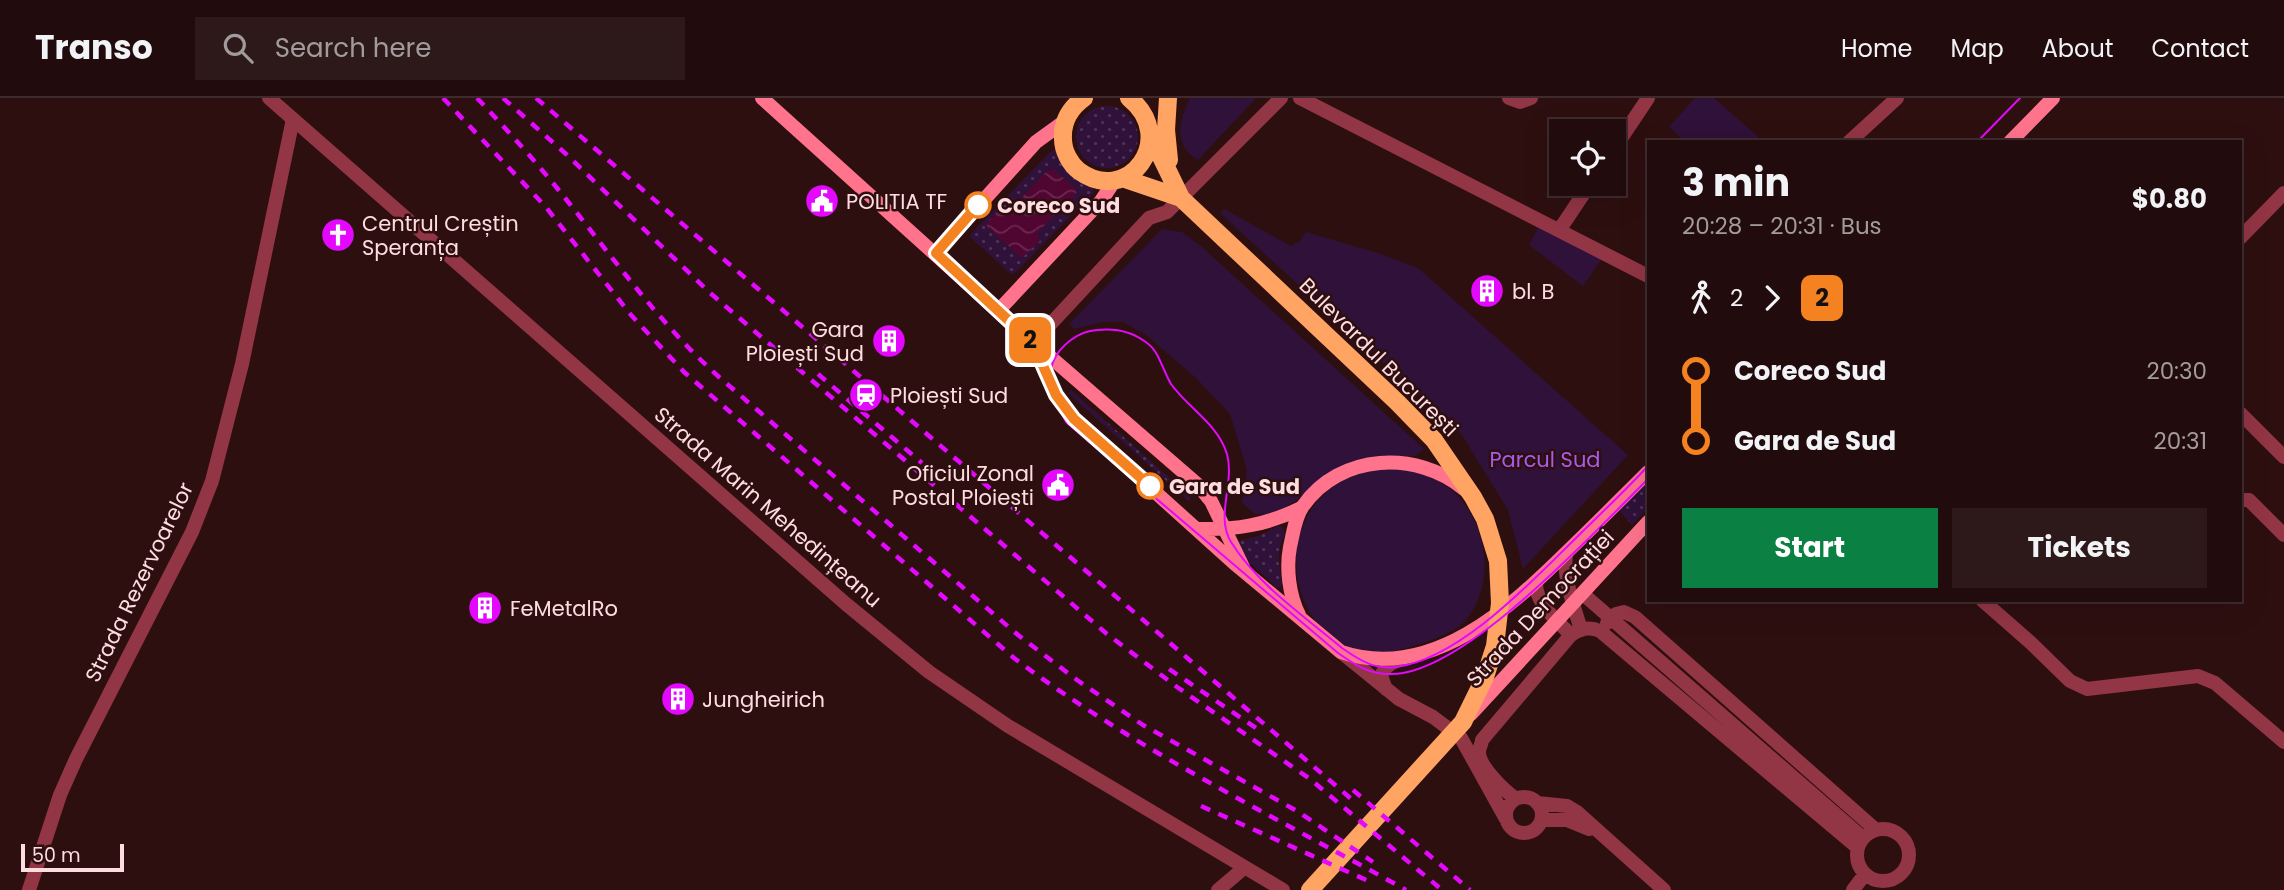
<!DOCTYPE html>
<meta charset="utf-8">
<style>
body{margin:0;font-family:Poppins,sans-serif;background:#2e191a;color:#f1f3f6;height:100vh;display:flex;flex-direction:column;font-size:26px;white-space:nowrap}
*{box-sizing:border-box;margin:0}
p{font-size:23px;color:#a29b9d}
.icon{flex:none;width:38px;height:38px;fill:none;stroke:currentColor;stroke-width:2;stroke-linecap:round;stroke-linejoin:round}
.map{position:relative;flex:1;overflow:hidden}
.details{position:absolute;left:1647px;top:42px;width:595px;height:462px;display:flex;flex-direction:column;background:#220b0c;border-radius:0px;box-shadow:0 7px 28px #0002,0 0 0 2px #3f2b2d}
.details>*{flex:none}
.badge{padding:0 14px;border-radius:10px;font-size:24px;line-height:46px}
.controls{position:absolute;left:1549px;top:21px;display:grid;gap:14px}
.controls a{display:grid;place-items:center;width:77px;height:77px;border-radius:0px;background:#220b0c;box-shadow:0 7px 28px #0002,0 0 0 2px #3f2b2d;font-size:35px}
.scale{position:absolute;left:21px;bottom:18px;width:103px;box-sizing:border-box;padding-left:7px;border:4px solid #ffdce0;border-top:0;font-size:19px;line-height:24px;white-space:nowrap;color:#ffdce0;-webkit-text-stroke:5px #2e0f10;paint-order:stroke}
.map>.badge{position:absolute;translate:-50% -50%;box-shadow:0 0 0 4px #fff}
.legs{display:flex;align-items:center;gap:10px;height:77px;padding:0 35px;font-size:23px}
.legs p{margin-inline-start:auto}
.head{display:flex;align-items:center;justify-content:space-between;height:119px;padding:0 35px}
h1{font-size:38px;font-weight:700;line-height:52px}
.action{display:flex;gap:14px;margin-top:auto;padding:14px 35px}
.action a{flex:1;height:80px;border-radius:0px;background:#0b8043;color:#fff;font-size:28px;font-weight:700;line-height:80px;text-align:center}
.action a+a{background:#2e191a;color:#f1f3f6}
ul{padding:0 35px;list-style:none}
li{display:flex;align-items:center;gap:24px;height:70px;font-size:26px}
li i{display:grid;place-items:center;width:10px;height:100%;margin:0 9px;background:currentColor}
li i::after{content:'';width:18px;height:18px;margin:-9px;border:5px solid;border-radius:50%;background:#220b0c}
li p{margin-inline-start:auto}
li:first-child i{background:linear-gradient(#0000 50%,currentColor 0)}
li:last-child i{background:linear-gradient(currentColor 50%,#0000 0)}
header{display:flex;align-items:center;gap:42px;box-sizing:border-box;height:98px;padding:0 35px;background:#220b0c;border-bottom:2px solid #3f2b2d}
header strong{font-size:33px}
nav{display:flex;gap:38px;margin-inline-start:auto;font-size:24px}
.search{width:490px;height:63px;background:#2e191a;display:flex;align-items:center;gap:18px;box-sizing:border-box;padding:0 24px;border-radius:0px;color:#a29b9d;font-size:26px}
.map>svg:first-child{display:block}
.grass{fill:url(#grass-dots)}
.green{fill:#2f1139}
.water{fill:url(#water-waves)}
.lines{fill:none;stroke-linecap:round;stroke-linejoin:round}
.minor{stroke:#923545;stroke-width:14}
.tertiary{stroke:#923545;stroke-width:14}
.secondary{stroke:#ff738d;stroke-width:14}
.primary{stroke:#ffa463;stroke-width:18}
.tram{stroke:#e408ff;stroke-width:2}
.rail{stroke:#e408ff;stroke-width:4.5;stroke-dasharray:10 9;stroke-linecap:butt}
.line-1-casing{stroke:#fff;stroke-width:16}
.line-1{stroke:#f58220;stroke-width:10}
.stop-1-dot{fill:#fff;stroke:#f58220;stroke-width:3.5}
.labels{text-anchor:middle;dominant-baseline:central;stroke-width:5;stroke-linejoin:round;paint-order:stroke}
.poi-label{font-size:21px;fill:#ffdce0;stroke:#2e0f10;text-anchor:start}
.stop-label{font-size:21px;font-weight:bold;fill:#ffdce0;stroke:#2e0f10;text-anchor:start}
.street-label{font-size:21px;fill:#ffdce0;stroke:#2e0f10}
.park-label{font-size:21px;fill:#a95aed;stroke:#2e0f10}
</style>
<header>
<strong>Transo</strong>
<div class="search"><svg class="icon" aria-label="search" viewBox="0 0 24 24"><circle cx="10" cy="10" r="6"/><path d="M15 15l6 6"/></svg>Search here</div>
<nav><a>Home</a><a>Map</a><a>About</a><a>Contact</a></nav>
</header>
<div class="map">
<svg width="2284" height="792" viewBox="0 0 2284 792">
<defs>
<pattern id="grass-dots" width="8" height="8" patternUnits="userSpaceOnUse" patternTransform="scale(1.75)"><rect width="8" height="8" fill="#2f1139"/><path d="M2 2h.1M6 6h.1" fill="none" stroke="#4e3355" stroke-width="1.8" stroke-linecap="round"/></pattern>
<pattern id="water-waves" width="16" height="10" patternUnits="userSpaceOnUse" patternTransform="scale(1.75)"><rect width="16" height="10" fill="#510531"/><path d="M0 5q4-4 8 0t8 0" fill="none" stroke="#6b294f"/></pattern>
</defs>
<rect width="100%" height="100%" fill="#2e0f10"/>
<path class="grass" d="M1076 39a31 31 0 1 1 62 0a31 31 0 1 1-62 0Z
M1054,52c15,14 10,30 39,36l1,6 -79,81 -4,1 -41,-37 1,-3 78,-81z
M1071,292l120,107 -2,4 -121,-108z
M1648,384v26l-16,17 -13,-15z
M1278,428l4,1 3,7c-9,17 -6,32 -3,50l-1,3 -4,1 -41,-39 1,-8 22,-5z"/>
<path class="green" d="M1190,0h66l-58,62c-26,-15 -19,-39 -8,-62z
M1695,0h19l50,44h-78l-17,-15z
M1224,111l67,37 9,-5 6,-9 72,21 40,15 210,187 -105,114 -15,-59 -46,-75 -242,-222z
M1540,126l63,33 -20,29 -54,-41z
M1162,131l20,3 20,15 222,202 -9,7h-29l-29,5 -84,54 -18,-1 -13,-11 5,-33 -17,-56 -34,-36 -50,-43 -23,-13h-21l-27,7 -6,-5z
M1383,370c20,1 39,3 57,14 46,27 60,98 25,139 -14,17 -78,35 -99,33 -17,-1 -39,-18 -49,-31 -31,-39 -28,-102 13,-134 16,-13 34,-17 53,-21z"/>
<path class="water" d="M1053,71l23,20v5l-39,39 3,8 -18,17 -35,-31v-4l15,-16 8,3 38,-40z"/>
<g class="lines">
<path class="minor" d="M1300,0l348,178
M1509,0l11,4 11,-4
M1849,44l48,-44
M1614,51l34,-51
M1560,131l30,-45
M2240,140l44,-45
M2240,315l44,44
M2240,402h9l35,35
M1566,456c-3,26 8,51 15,76
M1536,485c0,22 21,37 35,52
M1583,496l280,244
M1982,502l49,43 39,38 17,8 111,-13 17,7 69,59
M1607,525l9,-9 8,-2 11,5 241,213
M1341,554l58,47 34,18 28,21 45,81
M1386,591l-5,-13c5,-12 14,-15 25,-18
M1506 717a18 18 0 1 1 36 0a18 18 0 1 1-36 0Z
M1516,701c-11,-8 -38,-33 -37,-48 0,-2 3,-8 3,-11l88,-104c9,-7 19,-10 30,-5l258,217
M1537,705l30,3 10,6 87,78
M1541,722h26l22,9
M1857 757a26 26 0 1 1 52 0a26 26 0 1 1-52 0Z
M29,792l31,-95 16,-36 116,-227 20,-51 30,-117 51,-245
M1218,792l26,-22
M1853,792l12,-16"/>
<path class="tertiary" d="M269,0l577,506 83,68 79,54 275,164
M1033,245l116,-125 18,-6 114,-114"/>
<path class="secondary" d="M762,0l256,231 179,155 14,17 32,66
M2010,44l43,-44
M936,155l100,-111 29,-21
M998,213l103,-110 14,-21
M1033,245l23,52 18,24 160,144 107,89c90,30 169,-44 227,-101 27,-26 54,-53 80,-79
M1198,431c37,1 69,-4 103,-21
M1299,517c-10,-20 -13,-47 -9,-68 3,-13 5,-30 13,-41 37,-53 114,-56 161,-17
M1471,616l177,-192"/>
<path class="primary" d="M1084,0c-14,10 -22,23 -21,41 0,12 7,25 16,32 49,36 100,-33 50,-73
M1168,0l-2,32 3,30
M1151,38l30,62 216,204 37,38 39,57 12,22 13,42 2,42 -5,43 -10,31 -22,45 -153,168
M1122,80l59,20"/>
<path class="tram" d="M1977,44l43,-44
M1648,368c-23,25 -48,48 -72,72 -44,43 -116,121 -180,129 -21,3 -37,-7 -54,-19 -38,-32 -84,-63 -111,-106 -16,-26 4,-59 -4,-88 -9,-30 -39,-46 -56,-70 -8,-13 -12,-33 -24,-41 -14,-11 -32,-15 -50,-13 -18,1 -37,15 -44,32 -9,22 3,40 13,60l272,231c17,12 32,22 54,21 74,-1 203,-143 256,-195"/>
<path class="rail" d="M443,0l102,108 86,109 53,57 330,286c119,90 261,159 392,232
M477,0c32,34 63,68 92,105 48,60 92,122 150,174l299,258 59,45 66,45 154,86 76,51
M503,0l63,56 143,138 398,342 70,53 133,92 132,111
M536,0l820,705
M818,276l104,89
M1169,571l87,59
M1353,692l117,100
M1201,708l172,77"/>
</g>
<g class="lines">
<g class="line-1-casing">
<path id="line-1" d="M978,107l-42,48 97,90 23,52 18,24 76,67"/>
</g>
<use href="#line-1" class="line-1"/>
</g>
<defs>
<g id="civic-disc" transform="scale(1.75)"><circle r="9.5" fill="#e408ff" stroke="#2e0f10"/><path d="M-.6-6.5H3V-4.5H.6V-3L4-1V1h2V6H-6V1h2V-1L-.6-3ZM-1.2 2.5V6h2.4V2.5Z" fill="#fff"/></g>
<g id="church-disc" transform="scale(1.75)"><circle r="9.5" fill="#e408ff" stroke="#2e0f10"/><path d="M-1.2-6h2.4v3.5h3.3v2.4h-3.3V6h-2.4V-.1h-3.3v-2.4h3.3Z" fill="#fff"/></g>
<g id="building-disc" transform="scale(1.75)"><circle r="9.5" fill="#e408ff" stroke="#2e0f10"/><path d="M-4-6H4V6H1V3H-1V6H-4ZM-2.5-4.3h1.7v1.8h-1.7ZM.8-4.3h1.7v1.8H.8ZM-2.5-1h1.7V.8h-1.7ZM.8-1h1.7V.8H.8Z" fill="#fff"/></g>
<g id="station-disc" transform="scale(1.75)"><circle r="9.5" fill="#e408ff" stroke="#2e0f10"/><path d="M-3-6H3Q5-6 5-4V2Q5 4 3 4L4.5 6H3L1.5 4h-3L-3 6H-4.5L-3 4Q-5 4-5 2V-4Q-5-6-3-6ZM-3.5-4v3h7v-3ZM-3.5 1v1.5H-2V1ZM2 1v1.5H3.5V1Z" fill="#fff"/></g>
</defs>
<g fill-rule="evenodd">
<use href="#civic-disc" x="822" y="103"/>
<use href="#church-disc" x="338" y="137"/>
<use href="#building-disc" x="1487" y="193"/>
<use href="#building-disc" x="889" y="243"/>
<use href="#station-disc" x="866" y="297"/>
<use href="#civic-disc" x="1058" y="387"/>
<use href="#building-disc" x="485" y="510"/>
<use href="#building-disc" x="678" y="601"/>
</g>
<g class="stop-1-dot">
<circle cx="978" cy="107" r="12"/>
<circle cx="1150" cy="388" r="12"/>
</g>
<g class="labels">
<g class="poi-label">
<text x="846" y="103">POLITIA TF</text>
<text x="362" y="125">Centrul Creștin<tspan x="362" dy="24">Speranța</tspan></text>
<text x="1512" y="193">bl. B</text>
<text x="864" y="231" text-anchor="end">Gara<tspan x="864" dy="24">Ploiești Sud</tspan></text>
<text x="890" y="297">Ploiești Sud</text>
<text x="1034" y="375" text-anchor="end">Oficiul Zonal<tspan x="1034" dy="24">Postal Ploiești</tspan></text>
<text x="510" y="510">FeMetalRo</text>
<text x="702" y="601">Jungheirich</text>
</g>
<g class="stop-label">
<text x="997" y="107">Coreco Sud</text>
<text x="1169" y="388">Gara de Sud</text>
</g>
<g class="street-label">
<text transform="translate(1379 259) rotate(45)">Bulevardul București</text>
<text transform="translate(768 409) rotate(41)">Strada Marin Mehedințeanu</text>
<text transform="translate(139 484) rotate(-64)">Strada Rezervoarelor</text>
<text transform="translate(1540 510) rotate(-47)">Strada Democrației</text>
</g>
<g class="park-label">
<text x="1545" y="361">Parcul Sud</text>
</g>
</g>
</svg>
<div class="controls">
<a><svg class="icon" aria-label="locate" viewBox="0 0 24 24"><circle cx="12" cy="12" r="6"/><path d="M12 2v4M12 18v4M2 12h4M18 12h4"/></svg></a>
</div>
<div class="scale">50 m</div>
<b class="badge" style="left:1030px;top:242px;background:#f58220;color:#111">2</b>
<section class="details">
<div class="head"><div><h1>3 min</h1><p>20:28 – 20:31 · Bus</p></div><b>$0.80</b></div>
<div class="legs"><svg class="icon" aria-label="walk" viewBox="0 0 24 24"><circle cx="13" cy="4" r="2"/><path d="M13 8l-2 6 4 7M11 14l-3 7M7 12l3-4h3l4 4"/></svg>2<svg class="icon" aria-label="forward" viewBox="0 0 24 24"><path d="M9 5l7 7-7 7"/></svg><b class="badge" style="background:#f58220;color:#111">2</b></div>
<ul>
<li><i style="color:#f58220"></i><b>Coreco Sud</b><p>20:30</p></li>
<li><i style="color:#f58220"></i><b>Gara de Sud</b><p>20:31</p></li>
</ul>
<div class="action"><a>Start</a><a>Tickets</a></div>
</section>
</div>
